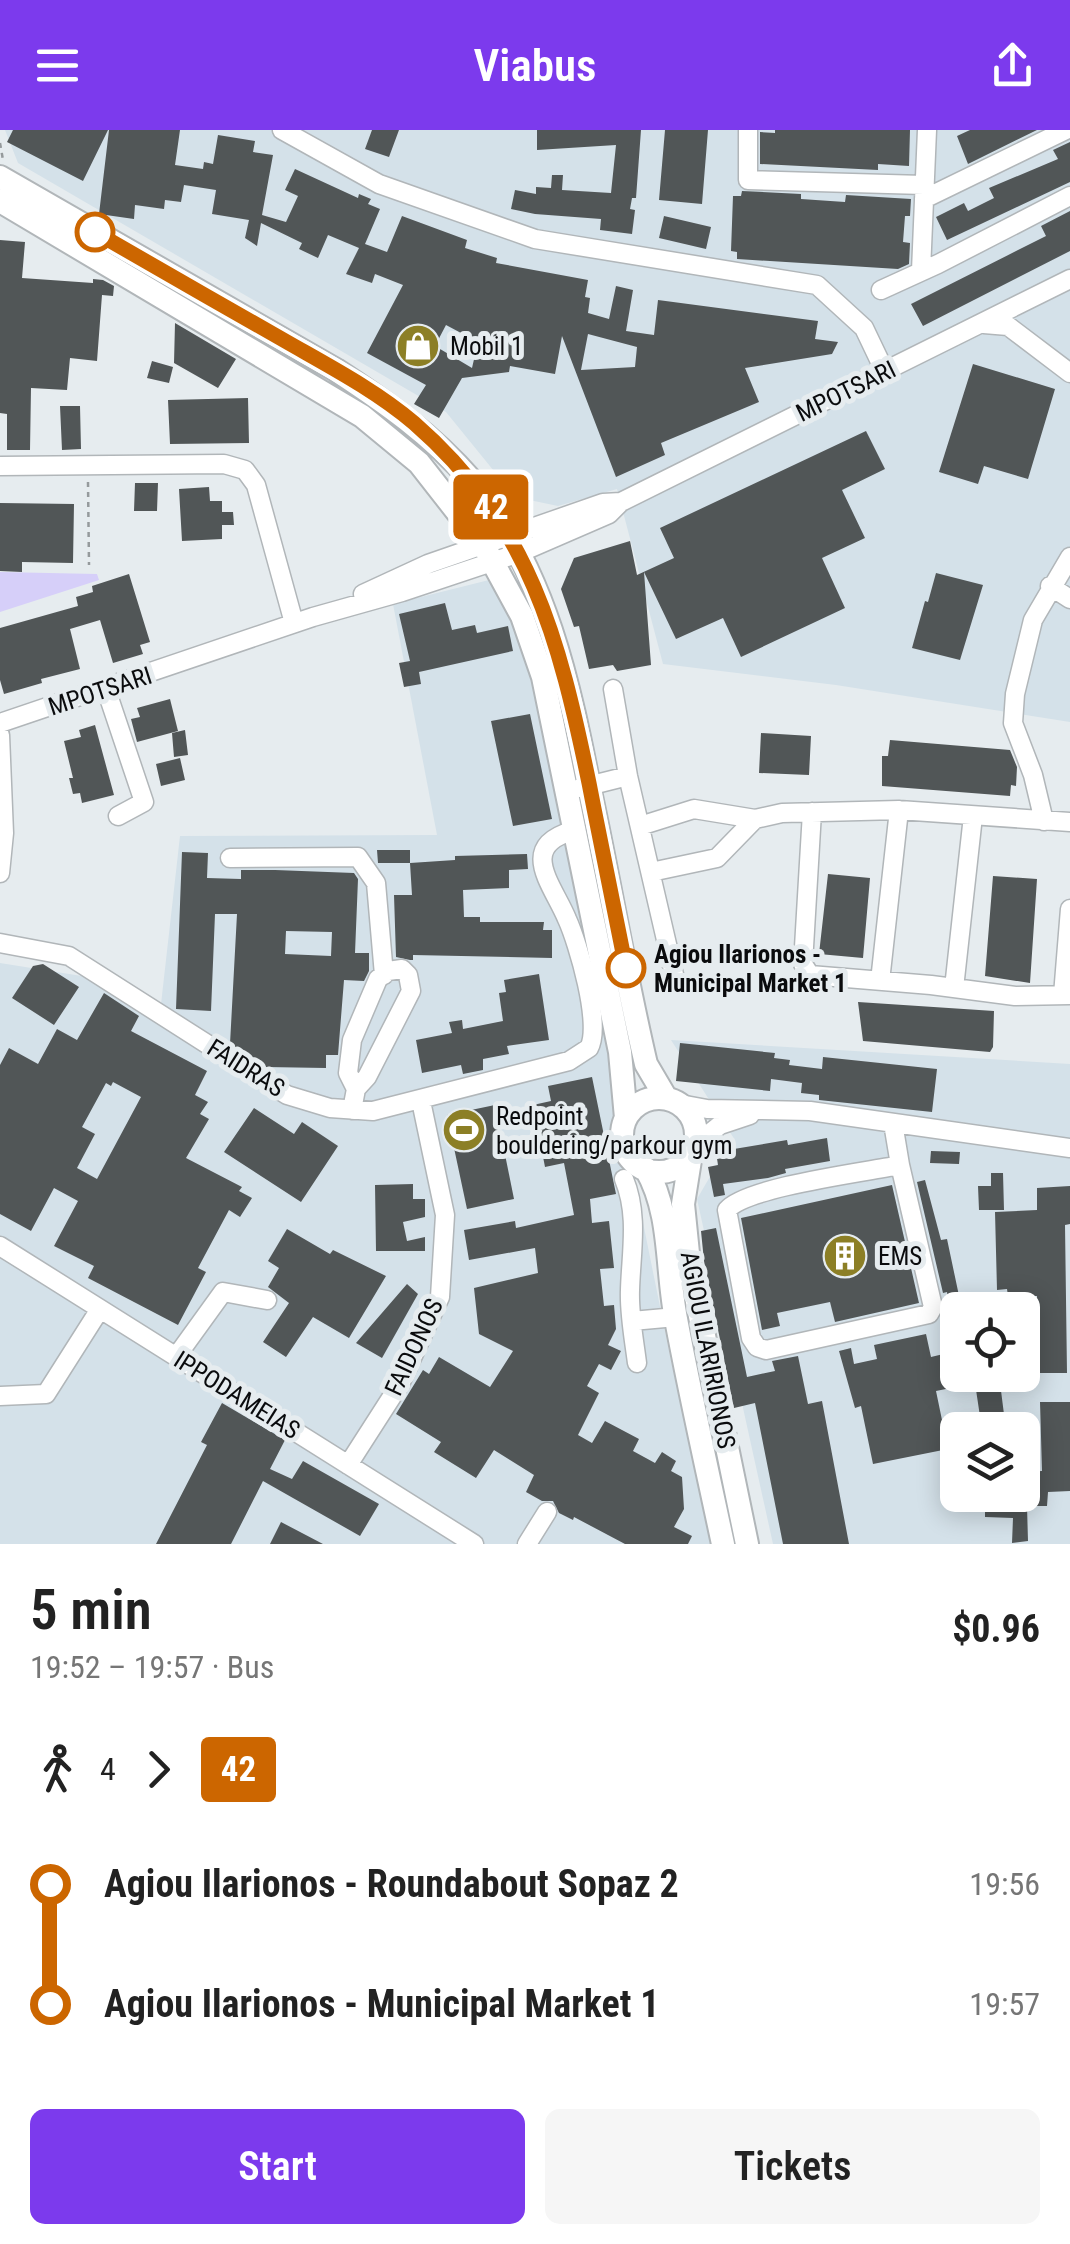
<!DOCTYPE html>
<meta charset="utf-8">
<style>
body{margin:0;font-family:"Roboto Condensed",sans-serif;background:#f6f6f6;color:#222;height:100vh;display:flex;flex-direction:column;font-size:38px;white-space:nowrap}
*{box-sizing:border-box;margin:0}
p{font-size:32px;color:#767676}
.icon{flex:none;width:55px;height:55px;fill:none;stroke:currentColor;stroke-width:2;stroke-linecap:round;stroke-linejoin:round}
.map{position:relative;height:1414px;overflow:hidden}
.drawer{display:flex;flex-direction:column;background:#fff;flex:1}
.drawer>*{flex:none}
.badge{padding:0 20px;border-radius:8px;font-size:35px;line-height:65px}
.buttons{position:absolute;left:940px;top:1162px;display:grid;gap:20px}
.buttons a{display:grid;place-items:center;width:100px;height:100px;border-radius:15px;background:#fff;box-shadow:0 5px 25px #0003;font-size:50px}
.map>.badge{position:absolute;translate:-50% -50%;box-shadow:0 0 0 5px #fff}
.legs{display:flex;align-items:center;gap:15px;height:110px;padding:0 30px;font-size:32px}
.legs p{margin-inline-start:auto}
.headline{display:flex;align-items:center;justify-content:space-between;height:170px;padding:0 30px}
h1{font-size:55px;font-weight:600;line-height:75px}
.cta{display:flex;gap:20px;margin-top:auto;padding:20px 30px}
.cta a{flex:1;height:115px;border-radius:15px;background:#7c3aed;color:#fff;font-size:40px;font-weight:600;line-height:115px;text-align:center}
.cta a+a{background:#f6f6f6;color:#222}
ul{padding:0 30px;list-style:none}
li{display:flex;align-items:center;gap:35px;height:120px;font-size:38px}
li i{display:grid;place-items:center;width:15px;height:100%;margin:0 12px;background:currentColor}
li i::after{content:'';width:25px;height:25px;margin:-12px;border:8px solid;border-radius:50%;background:#fff}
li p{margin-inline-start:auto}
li:first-child i{background:linear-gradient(#0000 50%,currentColor 0)}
li:last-child i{background:linear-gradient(currentColor 50%,#0000 0)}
header{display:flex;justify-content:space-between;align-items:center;height:130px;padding:0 30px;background:#7c3aed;color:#fff;font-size:45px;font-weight:600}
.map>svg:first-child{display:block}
.built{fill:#d4e1e9;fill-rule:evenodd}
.green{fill:#d6cff9}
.building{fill:#515657;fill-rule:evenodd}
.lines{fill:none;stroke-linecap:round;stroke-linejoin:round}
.minor-casing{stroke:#b1b6b9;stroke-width:21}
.major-casing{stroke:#b1b6b9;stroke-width:26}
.path{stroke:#959a9c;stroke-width:2.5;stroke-dasharray:5 5;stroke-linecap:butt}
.minor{stroke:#fff;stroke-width:18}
.major{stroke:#fff;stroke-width:22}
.line-1-casing{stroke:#fff;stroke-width:22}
.line-1{stroke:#c60;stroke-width:15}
.stop-1-dot{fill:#fff;stroke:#c60;stroke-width:5}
.labels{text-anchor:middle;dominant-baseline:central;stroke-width:10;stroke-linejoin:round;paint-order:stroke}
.poi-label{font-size:25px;fill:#0a0b0d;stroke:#e6ecef;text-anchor:start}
.street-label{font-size:25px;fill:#0a0b0d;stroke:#e6ecef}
.stop-label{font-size:25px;font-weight:bold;fill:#0a0b0d;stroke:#e6ecef;text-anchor:start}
</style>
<header><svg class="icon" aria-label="menu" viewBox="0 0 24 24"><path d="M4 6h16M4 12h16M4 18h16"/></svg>Viabus<svg class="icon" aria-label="share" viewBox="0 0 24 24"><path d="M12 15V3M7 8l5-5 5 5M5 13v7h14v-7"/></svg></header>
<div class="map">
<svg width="1070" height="1414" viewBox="0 0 1070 1414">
<rect width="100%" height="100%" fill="#e6ecef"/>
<path class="built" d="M5,0h1065v592l-234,-37 -173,-21 -46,-175 -59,17 -43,-9 -69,-85 -428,-249z
M489,450l36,59 145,717 42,188h-712v-581l88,14 71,45 21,-186 257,-1 -44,-231z
M671,910l399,24v480h-297l-76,-345 36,-62zM958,1180h64v65h-64zM958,1300h64v65h-64z"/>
<path class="green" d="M0,442l97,2 2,6 -99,32z"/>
<path class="building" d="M13,0h95l-25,51 -76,-39z
M109,0h71l-5,35 28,4 1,-7 9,2 5,-29 37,6 -2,11 20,3 -11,60 24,7 12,-26 -13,-6 10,-21 63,29 1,-4 12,5 -3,5 12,5 -15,35 22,8 15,-36 65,24 -2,8 32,10 -1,5 92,17 -3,17 5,1 -2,15 21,6 7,-33 17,4 -7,41 28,4 4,-35 160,21 -3,18 23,3 -6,12 -87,14 14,34 -98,41 4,12 -49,22 -54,-141 -7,38 -45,-8 -1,6 -47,6 -23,40 -25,-14 12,-19 -59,-32 36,-68 -28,-11 -3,9 -26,-9 13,-26 -31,-13 -10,23 -19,-9 3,-6 -41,-20 -4,23 -12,-8 4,-18 -37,-6 4,-24 -32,-5 -3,17 -16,-2 -1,9 -29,-4 -1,14 -35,-5zM446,195l32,17 -6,26 -37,-22zM588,204l49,13 -2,20 -54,3z
M372,0h27l-10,27 -24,-8z
M537,0h104l-5,68h-4l-2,11 5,1 -3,24 -32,-4 1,-11 -66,-5 -24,-5 4,-19 21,4v-7l15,1 1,-13h11l-1,15 49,3 5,-48 -79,5z
M665,0h43l-6,74 -43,-4z
M775,0h135l-1,36 -31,-2v6l-118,-6v-32l15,1z
M970,0h67l-69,34 -11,-28z
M1070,12v40l-123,58 -11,-23 28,-14 4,8 26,-13 -5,-10 69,-29 -5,-9z
M742,61l59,3v5l44,3 1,-7 65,4 -1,17h-5l-2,26 7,1 -1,21 -11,5 -161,-10v-7l-6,-1 2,-55h8z
M1070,81v40l-147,75 -12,-22 135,-68 -5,-10z
M664,86l47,11 -5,22 -47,-11z
M0,110l25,2 -3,36 71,5v-4l10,1 11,6 -1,10 -11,-1 -5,66 -27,-3 -3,32 -36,-2 -1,62h-23v-36l-7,-1z
M175,193l61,36 -18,29 -44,-25z
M152,231l21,6 -4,16 -22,-5z
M973,234l82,25 -27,90 -44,-13 -6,18 -39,-12z
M248,268l1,45 -79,1 -2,-44z
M60,276h20l1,43 -19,1z
M866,301l19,38 -43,21 23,48 -43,20 23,50 -104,49 -18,-39 -47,21 -32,-67 7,93 -34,6 -4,-6 -24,4 -10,-43 -5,1 -13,-38 13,-31 56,-17 7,34 37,-17 -14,-30z
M135,353h23l-1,28h-23z
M209,357l1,14h12v11h11l1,13h-12v14l-40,2 -3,-52z
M0,373l74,1 -1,59 -51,-1v10l-22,-1z
M936,443l47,12 -23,75 -48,-12 13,-47 3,1z
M129,444l21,68 -10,3 3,9 -30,9 -13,-43 -30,9 10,40 -39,10 1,4 -38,11 -4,-14v-52l78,-22 -2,-9 17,-5 -1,-6z
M445,473l7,27 23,-5 2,8 31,-7 5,25 -94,21 2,12 -17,3 -5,-24 11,-2 -11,-47z
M170,569l8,32 -41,11 -6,-23 9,-2 -3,-9z
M530,584l22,105 -39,7 -22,-105z
M95,595l19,70 -32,8 -2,-10 -7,1 -4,-16h4l-9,-37 17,-4 -2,-7z
M185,600l3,25 -14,2 -2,-24z
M761,603l50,3 -2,39 -50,-2z
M890,610l120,10 7,17 -1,19 -5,-1 -1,11 -128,-10v-30h6z
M180,628l5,22 -24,6 -5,-22z
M377,720h33v13h-32z
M182,722l26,1 -1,25 34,1v-9h34l79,3 4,6 -3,74h14v18l-5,10 -20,-1 -6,75h-12v13l-60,-1 -36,-23 7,-130h-22l-4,97 -35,-2zM286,801l46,1 -1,24 -46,-2z
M527,724l1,15 -19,1v18l-46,2 1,27h16v5h64l-1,8h9v28l-139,-3v5h-3l-14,-3 -2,-62h18l-2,-32 45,-3v-4z
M828,744l42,4 -7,80 -44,-4z
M993,746l44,3 -7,104 -45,-7z
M43,834l36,23 -25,38 -42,-27 21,-32z
M539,844l10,66 -42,6 2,8 -26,5v11l-20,4 -2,-9 -39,8 -6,-33 36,-7 -3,-11 13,-2 1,9 40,-8 -4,-28 7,-1 -2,-12z
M104,863l35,23 -8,15 76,40 -12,24 13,7 -8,12 9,5 -23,39 56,29 -3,4 13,7 -12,19 -11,-7 -31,58 8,4 -28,53 -90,-47 6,-12 -40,-20 24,-45 -24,-13 -23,43 -31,-17v-149l9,-17 29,16 19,-35 20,11zM113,952l28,15 -44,82 -20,-11 18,-34 -13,-7 24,-44 5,3z
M858,872l136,9 -1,36 -3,5 -127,-11z
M680,913l95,10 -1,5 16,2 -1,5 33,4 1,-12 114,12 -5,43 -113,-12v-5l-18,-2 1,-10 -31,-4 -1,12 -94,-10z
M592,947l24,117 -26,5 2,24 17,-2 5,47 -14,1 4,37 10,-1 2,24 -8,16 13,6 -10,19 -12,-6 -12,22 12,7 -21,42 14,8 13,-22 34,18 -6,12 22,12 7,-11 14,9 -5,10 11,6 2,32 -10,18 18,9 -4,8h-63l-51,-27 -1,3 -14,-7 -6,-12h-11l-16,-9 8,-17 -40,-25 -18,28 -42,-26 7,-10 -45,-28 27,-44 6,4 10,-17 51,30 23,-36 -34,-17 -5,-46 64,-15 -3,-25 -66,12 -5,-30 51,-9 1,7 58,-13 -10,-52 -19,4 -12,-62 18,-4 -3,-15z
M495,975l19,94 -47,10 -20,-94z
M254,978l40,26 8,-12 36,24 -37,56 -77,-50z
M827,1008l3,23 -45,8 1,4 -18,5 -45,6 2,11 -11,2 -6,-30 10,-2 -2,-13 71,-12 1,5z
M931,1021l29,1 -1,12 -29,-1z
M991,1043h12l1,37h-25l-1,-24h13z
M925,1050l16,60 6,-1 15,71h-12l-3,-18 -4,1 -26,-111z
M413,1054v15h12v18l-22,5 4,19 18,-4v14h-49l-1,-66z
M892,1055l27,118 -84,19 -5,-20 -53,11 3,13 -18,4 -21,-112z
M1070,1056v38l-5,1 2,148h-28l-2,-77h-29l-1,-7 -10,1 -2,-78 42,-2v-22z
M716,1098l31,149 28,-6 -3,-10 26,-5 10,48 14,-3 27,143h-66l-28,-141 -21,5 -30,-147 -3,-30z
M287,1099l43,25 3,-4 53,26 -37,62 -36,-21 -27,40 -23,-15 26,-39 -21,-16 11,-19 -11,-7z
M407,1154l11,10 -36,64 -26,-15z
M926,1204l5,23 25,-6 2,24h41l7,55h-24l-7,-47 -39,8 12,58 -75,15 -12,-58 -6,2 -16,-57 12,-3 3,16 23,-5 -3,-14z
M1040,1272h30v89l-22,1 -1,14h-20l1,35 -16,2 1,-25 -28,-1v-22h37v-23l20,-1z
M222,1273l63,37 -15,29 22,10 11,-18 76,43 -19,32 -97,-55 -32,63h-75l51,-99 -6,-3z
M281,1392l42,22h-53z"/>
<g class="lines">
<g class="minor-casing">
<path id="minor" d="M282,0l97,54 156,55 282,46 47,43 21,44
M748,0v50l176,5
M924,69l142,-69
M921,141l6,-141
M881,160l57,-26 132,-68
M984,194l24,2 62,47
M0,336l224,-2 21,6 11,15 38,138
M1050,456l20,13
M363,464l65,-30 175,-61 18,-1
M106,559l38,113 -26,14
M613,559l15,87 48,207
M0,593l313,-106 89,-25 117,-39 90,-39 12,-12 449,-223
M0,605l4,98 -4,40
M580,658l48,-12
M812,682l-9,152 7,11 121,10 84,11 55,-1
M1044,691l-11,-46 -20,-52 2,-29 18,-74 37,-63
M640,696l54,-17 61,10 27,-6 117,-3 171,12
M230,728l128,-1 18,26 8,92
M651,742l66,-14 38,-39
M0,813l69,13 218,139 43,13 43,3 196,-50 20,-13c13,-23 -11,-105 -22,-129 -14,-34 -50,-72 5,-88
M880,851l19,-171
M954,858l19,-172
M1063,865l7,-86
M680,974l27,5 103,2 260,37
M352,980l4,-21 11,-12 44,-86 -3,-16 -6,-6 -14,2 -10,8 -26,61 -4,33 8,16
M893,993l7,42 33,142 -4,7 -163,36 -9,-3 -6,-9 -24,-128c19,-23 138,-38 173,-45
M695,1015l25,-20 30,-10
M624,1049c15,36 7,74 6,111 -1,24 4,49 7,73
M0,1116l474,298
M632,1191l44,-4
M176,1227l47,-65 44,8
M0,1266l46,-2 54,-85
M348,1335l52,-81 40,-87 5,-82 -24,-114
M527,1414l20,-32"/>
</g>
<g class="major-casing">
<path id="major" d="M0,47l336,193c49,32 96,65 135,110 75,90 98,204 120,316 19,89 34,179 55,268l20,34
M0,71l362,215 57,47 65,83 38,70 21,61 77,375 6,66
M622 1005a37 37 0 1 1 74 0a37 37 0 1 1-74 0Z
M691,1024l-8,50 6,59 58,281
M646,1039c26,45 20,100 30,150 14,75 31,150 47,225"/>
</g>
<path class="path" d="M0,13l3,17
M88,352l1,83"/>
<use href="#minor" class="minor"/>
<use href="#major" class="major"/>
</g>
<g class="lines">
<g class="line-1-casing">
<path id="line-1" d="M95,102c62,36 123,71 185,106 45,26 94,51 134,85 116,101 145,215 175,360 12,62 25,124 37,185"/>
</g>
<use href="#line-1" class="line-1"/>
</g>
<defs>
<g id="shop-disc" transform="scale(2.25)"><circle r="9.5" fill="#8c7f26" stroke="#e6ecef"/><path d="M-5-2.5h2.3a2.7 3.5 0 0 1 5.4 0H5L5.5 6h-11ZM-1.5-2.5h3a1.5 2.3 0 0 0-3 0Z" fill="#fff"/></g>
<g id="stadium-disc" transform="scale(2.25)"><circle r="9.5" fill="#8c7f26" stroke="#e6ecef"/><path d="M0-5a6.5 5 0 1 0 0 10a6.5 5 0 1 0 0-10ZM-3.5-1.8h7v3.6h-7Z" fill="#fff"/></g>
<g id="building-disc" transform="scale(2.25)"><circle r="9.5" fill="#8c7f26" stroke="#e6ecef"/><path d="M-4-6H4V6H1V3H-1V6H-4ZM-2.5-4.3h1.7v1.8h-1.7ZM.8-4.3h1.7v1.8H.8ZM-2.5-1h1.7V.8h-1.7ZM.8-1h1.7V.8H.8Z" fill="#fff"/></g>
</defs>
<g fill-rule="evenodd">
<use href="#shop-disc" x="418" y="216"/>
<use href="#stadium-disc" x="464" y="1000"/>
<use href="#building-disc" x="845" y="1126"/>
</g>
<g class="stop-1-dot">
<circle cx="95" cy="102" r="18"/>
<circle cx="626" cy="838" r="18"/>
</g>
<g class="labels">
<g class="poi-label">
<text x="450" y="216">Mobil 1</text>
<text x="496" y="986">Redpoint<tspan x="496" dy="29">bouldering/parkour gym</tspan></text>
<text x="878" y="1126">EMS</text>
</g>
<g class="street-label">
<text transform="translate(846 261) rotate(-26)">MPOTSARI</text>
<text transform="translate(100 561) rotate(-18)">MPOTSARI</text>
<text transform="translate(246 938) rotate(32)">FAIDRAS</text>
<text transform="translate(414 1217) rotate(-65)">FAIDONOS</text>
<text transform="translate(708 1220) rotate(79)">AGIOU ILARIRIONOS</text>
<text transform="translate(237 1265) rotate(32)">IPPODAMEIAS</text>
</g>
<g class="stop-label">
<text x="654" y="824">Agiou Ilarionos -<tspan x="654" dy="29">Municipal Market 1</tspan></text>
</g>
</g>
</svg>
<div class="buttons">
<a><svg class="icon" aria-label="locate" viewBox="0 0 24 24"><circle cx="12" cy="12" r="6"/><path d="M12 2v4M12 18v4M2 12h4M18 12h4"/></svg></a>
<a><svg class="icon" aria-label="layers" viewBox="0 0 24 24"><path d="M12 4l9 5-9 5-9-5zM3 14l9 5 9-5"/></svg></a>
</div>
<b class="badge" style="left:491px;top:377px;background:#c60;color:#fff">42</b>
</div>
<section class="drawer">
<div class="headline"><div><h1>5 min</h1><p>19:52 – 19:57 · Bus</p></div><b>$0.96</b></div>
<div class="legs"><svg class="icon" aria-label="walk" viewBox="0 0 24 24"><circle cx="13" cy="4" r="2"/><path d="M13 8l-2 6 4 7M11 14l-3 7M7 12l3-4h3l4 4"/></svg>4<svg class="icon" aria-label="forward" viewBox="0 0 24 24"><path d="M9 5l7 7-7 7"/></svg><b class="badge" style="background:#c60;color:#fff">42</b></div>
<ul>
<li><i style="color:#c60"></i><b>Agiou Ilarionos - Roundabout Sopaz 2</b><p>19:56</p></li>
<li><i style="color:#c60"></i><b>Agiou Ilarionos - Municipal Market 1</b><p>19:57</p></li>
</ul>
<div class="cta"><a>Start</a><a>Tickets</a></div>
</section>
